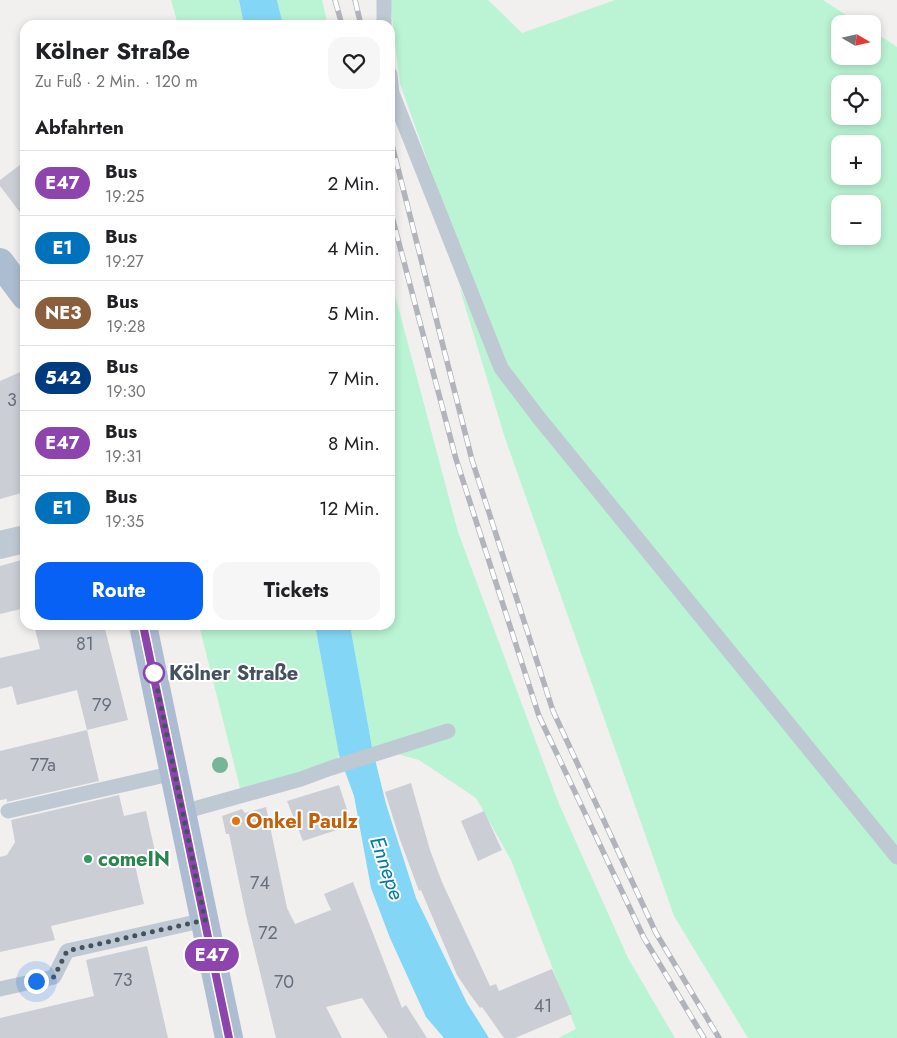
<!DOCTYPE html>
<html lang="de">
<meta charset="utf-8">
<style>
body{margin:0;font-family:Jost,sans-serif;background:#f6f6f6;color:#202124;height:100vh;display:flex;flex-direction:column;font-size:19px;white-space:nowrap}
*{box-sizing:border-box;margin:0}
p{font-size:16px;color:#757577}
.icon{flex:none;width:28px;height:28px;fill:none;stroke:currentColor;stroke-width:2;stroke-linecap:round;stroke-linejoin:round}
.map{position:relative;flex:1;overflow:hidden}
.side{position:absolute;left:20px;top:20px;width:375px;height:610px;display:flex;flex-direction:column;background:#fff;border-radius:15px;box-shadow:0 2px 8px #0003}
.side>*{flex:none}
.badge{padding:0 10px;border-radius:16px;font-size:18px;line-height:32px}
.needle{width:32px;rotate:99deg}
.buttons{position:absolute;left:831px;top:15px;display:grid;gap:10px}
.buttons a{display:grid;place-items:center;width:50px;height:50px;border-radius:10px;background:#fff;box-shadow:0 2px 8px #0003;font-size:25px}
.you{position:absolute;width:25px;height:25px;margin:-12px;border:4px solid #fff;border-radius:50%;background:#1a73e8;box-shadow:0 0 0 8px #1a73e833}
.map>.badge{position:absolute;translate:-50% -50%;box-shadow:0 0 0 2px #fff}
h2{padding:0 15px;font-size:19px;line-height:45px}
.round{display:grid;place-items:center;flex:none;width:52px;height:52px;border-radius:15px;background:#f6f6f6}
.overview{display:flex;align-items:center;justify-content:space-between;height:85px;padding:0 15px}
h1{font-size:24px;font-weight:700;line-height:38px}
.action{display:flex;gap:10px;margin-top:auto;padding:10px 15px}
.action a{flex:1;height:58px;border-radius:15px;background:#0761f4;color:#fff;font-size:20px;font-weight:700;line-height:58px;text-align:center}
.action a+a{background:#f6f6f6;color:#202124}
ul{padding:0;list-style:none}
li{display:flex;align-items:center;gap:15px;height:65px;padding:0 15px;border-top:1px solid #e0e0e0}
li div{flex:1}
li b{display:block;font-size:19px}
li em{font-style:normal}
li .badge{min-width:55px;font-weight:700;text-align:center}
.map>svg:first-child{display:block}
.green{fill:#baf4d4;fill-rule:evenodd}
.water{fill:#83d6f5}
.building{fill:#cbced5}
.lines{fill:none;stroke-linecap:round;stroke-linejoin:round}
.service{stroke:#bfc9d3;stroke-width:15}
.minor{stroke:#bfc9d3;stroke-width:28}
.primary{stroke:#adbdd1;stroke-width:28}
.rail-casing{stroke:#b1b4bb;stroke-width:5.5}
.rail{stroke:#fff;stroke-width:4;stroke-dasharray:11;stroke-linecap:butt}
.tree{fill:#75b699}
.line-casing{stroke:#fff;stroke-width:11}
.line{stroke:#8e44ad;stroke-width:8}
.walk{stroke:#45515f;stroke-width:5;stroke-dasharray:0 9}
.stop-dot{fill:#fff;stroke:#8e44ad;stroke-width:2.5}
.food-dot{fill:#e8710a;stroke:#fff;stroke-width:2}
.leisure-dot{fill:#2e9e5b;stroke:#fff;stroke-width:2}
.labels{text-anchor:middle;dominant-baseline:central;stroke-width:4;stroke-linejoin:round;paint-order:stroke}
.number-label{font-size:18px;fill:#66707c}
.stop-label{font-size:20px;font-weight:bold;fill:#45515f;stroke:#fff;text-anchor:start}
.food-label{font-size:20px;font-weight:bold;fill:#c56008;stroke:#fff;text-anchor:start}
.leisure-label{font-size:20px;font-weight:bold;fill:#27864d;stroke:#fff;text-anchor:start}
.water-label{font-size:21px;font-style:italic;fill:#027aa6;stroke:#fff}
</style>
<div class="map">
<svg width="897" height="1038" viewBox="0 0 897 1038">
<rect width="100%" height="100%" fill="#f2efef"/>
<path class="green" d="M171,0h68l5,25h-66z
M277,0h45l6,25h-45z
M390,0h98l34,33 93,-33h208l37,24h-20v32h32l1,-25 24,16v807l-393,-487 -28,-71 -76,-212zM840,84h32v32h-32zM840,144h32v32h-32zM840,204h32v32h-32z
M390,276l68,256 101,272 69,154 47,80h-117l18,-9 -65,-169 -35,-62 -57,-38 -47,-13 -22,-122h40z
M459,286l41,84 397,489v179h-149l-74,-122 -170,-481z
M199,625h116l24,130 -8,13 -89,28z"/>
<path class="water" d="M239,0h38l6,25h-39z
M315,625h35l22,122 14,57 30,94 51,105 22,35h-45l-18,-21 -36,-79 -19,-50 -17,-92 -15,-41z"/>
<path class="building" d="M25,161v58l-25,-33v-6z
M25,370v122l-25,7v-118z
M25,559v49l-25,6v-48z
M34,625h70l24,95 -41,10 12,51 -92,21v-3l-7,1v-49l87,-21 -10,-40 -60,15 -5,-19 -12,3v-31l40,-9z
M411,783l19,67 12,32 48,104 6,-2 3,7 53,-22 20,45 -57,24h-11l-22,-31 -2,1 -11,-15 -12,-18 -36,-85 -2,1 -20,-54 -14,-45z
M339,785l13,40 -49,16 -16,-40z
M119,795l5,21 22,-5 10,45 -22,5 10,43 -93,22 4,14 -55,12v-95l7,-2 8,-13 -4,-22z
M266,807l21,101 8,16 36,-14 -7,-16 29,-12 49,126 4,-3 21,33h-39l-26,-40 -36,9 16,31h-66l-30,-123 -17,-81h-3l-4,-18 20,-7 3,4z
M484,811l18,39 -24,11 -17,-40z
M147,946l21,92h-168v-20l94,-22 -8,-36z"/>
<g class="lines">
<path class="service" d="M384,0v25
M390,74l2,19 109,275 38,50 358,439
M8,811l166,-38
M183,812l118,-33 30,-11 117,-37
M0,989l54,-12 13,-26 138,-31"/>
<path class="minor" d="M0,545l25,-6"/>
<path class="primary" d="M0,262l25,34
M143,625l86,413"/>
<g class="rail-casing">
<path id="rail" d="M335,0l7,25
M355,0l6,25
M390,137l82,323 81,251 103,222 63,105
M390,209l66,250 83,257 105,222 60,100"/>
</g>
<use href="#rail" class="rail"/>
</g>
<circle class="tree" cx="220" cy="765" r="8"/>
<g class="lines">
<g class="line-casing">
<path id="line" d="M143,625l86,413"/>
</g>
<use href="#line" class="line"/>
<path class="walk" d="M36,981l18,-4 13,-26 138,-31 -51,-247"/>
</g>
<circle class="stop-dot" cx="154" cy="673" r="10"/>
<circle class="food-dot" cx="236" cy="821" r="5"/>
<circle class="leisure-dot" cx="88" cy="859" r="5"/>
<g class="labels">
<g class="number-label">
<text x="12" y="400">3</text>
<text x="85" y="644">81</text>
<text x="102" y="705">79</text>
<text x="43" y="765">77a</text>
<text x="260" y="883">74</text>
<text x="268" y="933">72</text>
<text x="123" y="980">73</text>
<text x="284" y="982">70</text>
<text x="543" y="1006">41</text>
</g>
<g class="stop-label">
<text x="169" y="673">Kölner Straße</text>
</g>
<g class="food-label">
<text x="246" y="821">Onkel Paulz</text>
</g>
<g class="leisure-label">
<text x="98" y="859">comeIN</text>
</g>
<g class="water-label">
<text transform="translate(387 868) rotate(71)">Ennepe</text>
</g>
</g>
</svg>
<div class="buttons">
<a><svg class="needle" viewBox="-14 -14 28 28"><path d="M0-13l5 13h-10z" fill="#e53935"/><path d="M0 13l5-13h-10z" fill="#757577"/></svg></a>
<a><svg class="icon" aria-label="locate" viewBox="0 0 24 24"><circle cx="12" cy="12" r="6"/><path d="M12 2v4M12 18v4M2 12h4M18 12h4"/></svg></a>
<a>+</a>
<a>−</a>
</div>
<div class="you" style="left:36px;top:981px"></div>
<b class="badge" style="left:212px;top:955px;background:#8e44ad;color:#fff">E47</b>
<section class="side">
<div class="overview"><div><h1>Kölner Straße</h1><p>Zu Fuß · 2 Min. · 120 m</p></div><a class="round"><svg class="icon" aria-label="heart" viewBox="0 0 24 24"><path d="M12 20l-8-8c-3-5 5-10 8-4 3-6 11-1 8 4z"/></svg></a></div>
<h2>Abfahrten</h2>
<ul>
<li><span class="badge" style="background:#8e44ad;color:#fff">E47</span><div><b>Bus</b><p>19:25</p></div><em>2 Min.</em></li>
<li><span class="badge" style="background:#0072bc;color:#fff">E1</span><div><b>Bus</b><p>19:27</p></div><em>4 Min.</em></li>
<li><span class="badge" style="background:#8b5e3c;color:#fff">NE3</span><div><b>Bus</b><p>19:28</p></div><em>5 Min.</em></li>
<li><span class="badge" style="background:#003b80;color:#fff">542</span><div><b>Bus</b><p>19:30</p></div><em>7 Min.</em></li>
<li><span class="badge" style="background:#8e44ad;color:#fff">E47</span><div><b>Bus</b><p>19:31</p></div><em>8 Min.</em></li>
<li><span class="badge" style="background:#0072bc;color:#fff">E1</span><div><b>Bus</b><p>19:35</p></div><em>12 Min.</em></li>
</ul>
<div class="action"><a>Route</a><a>Tickets</a></div>
</section>
</div>
